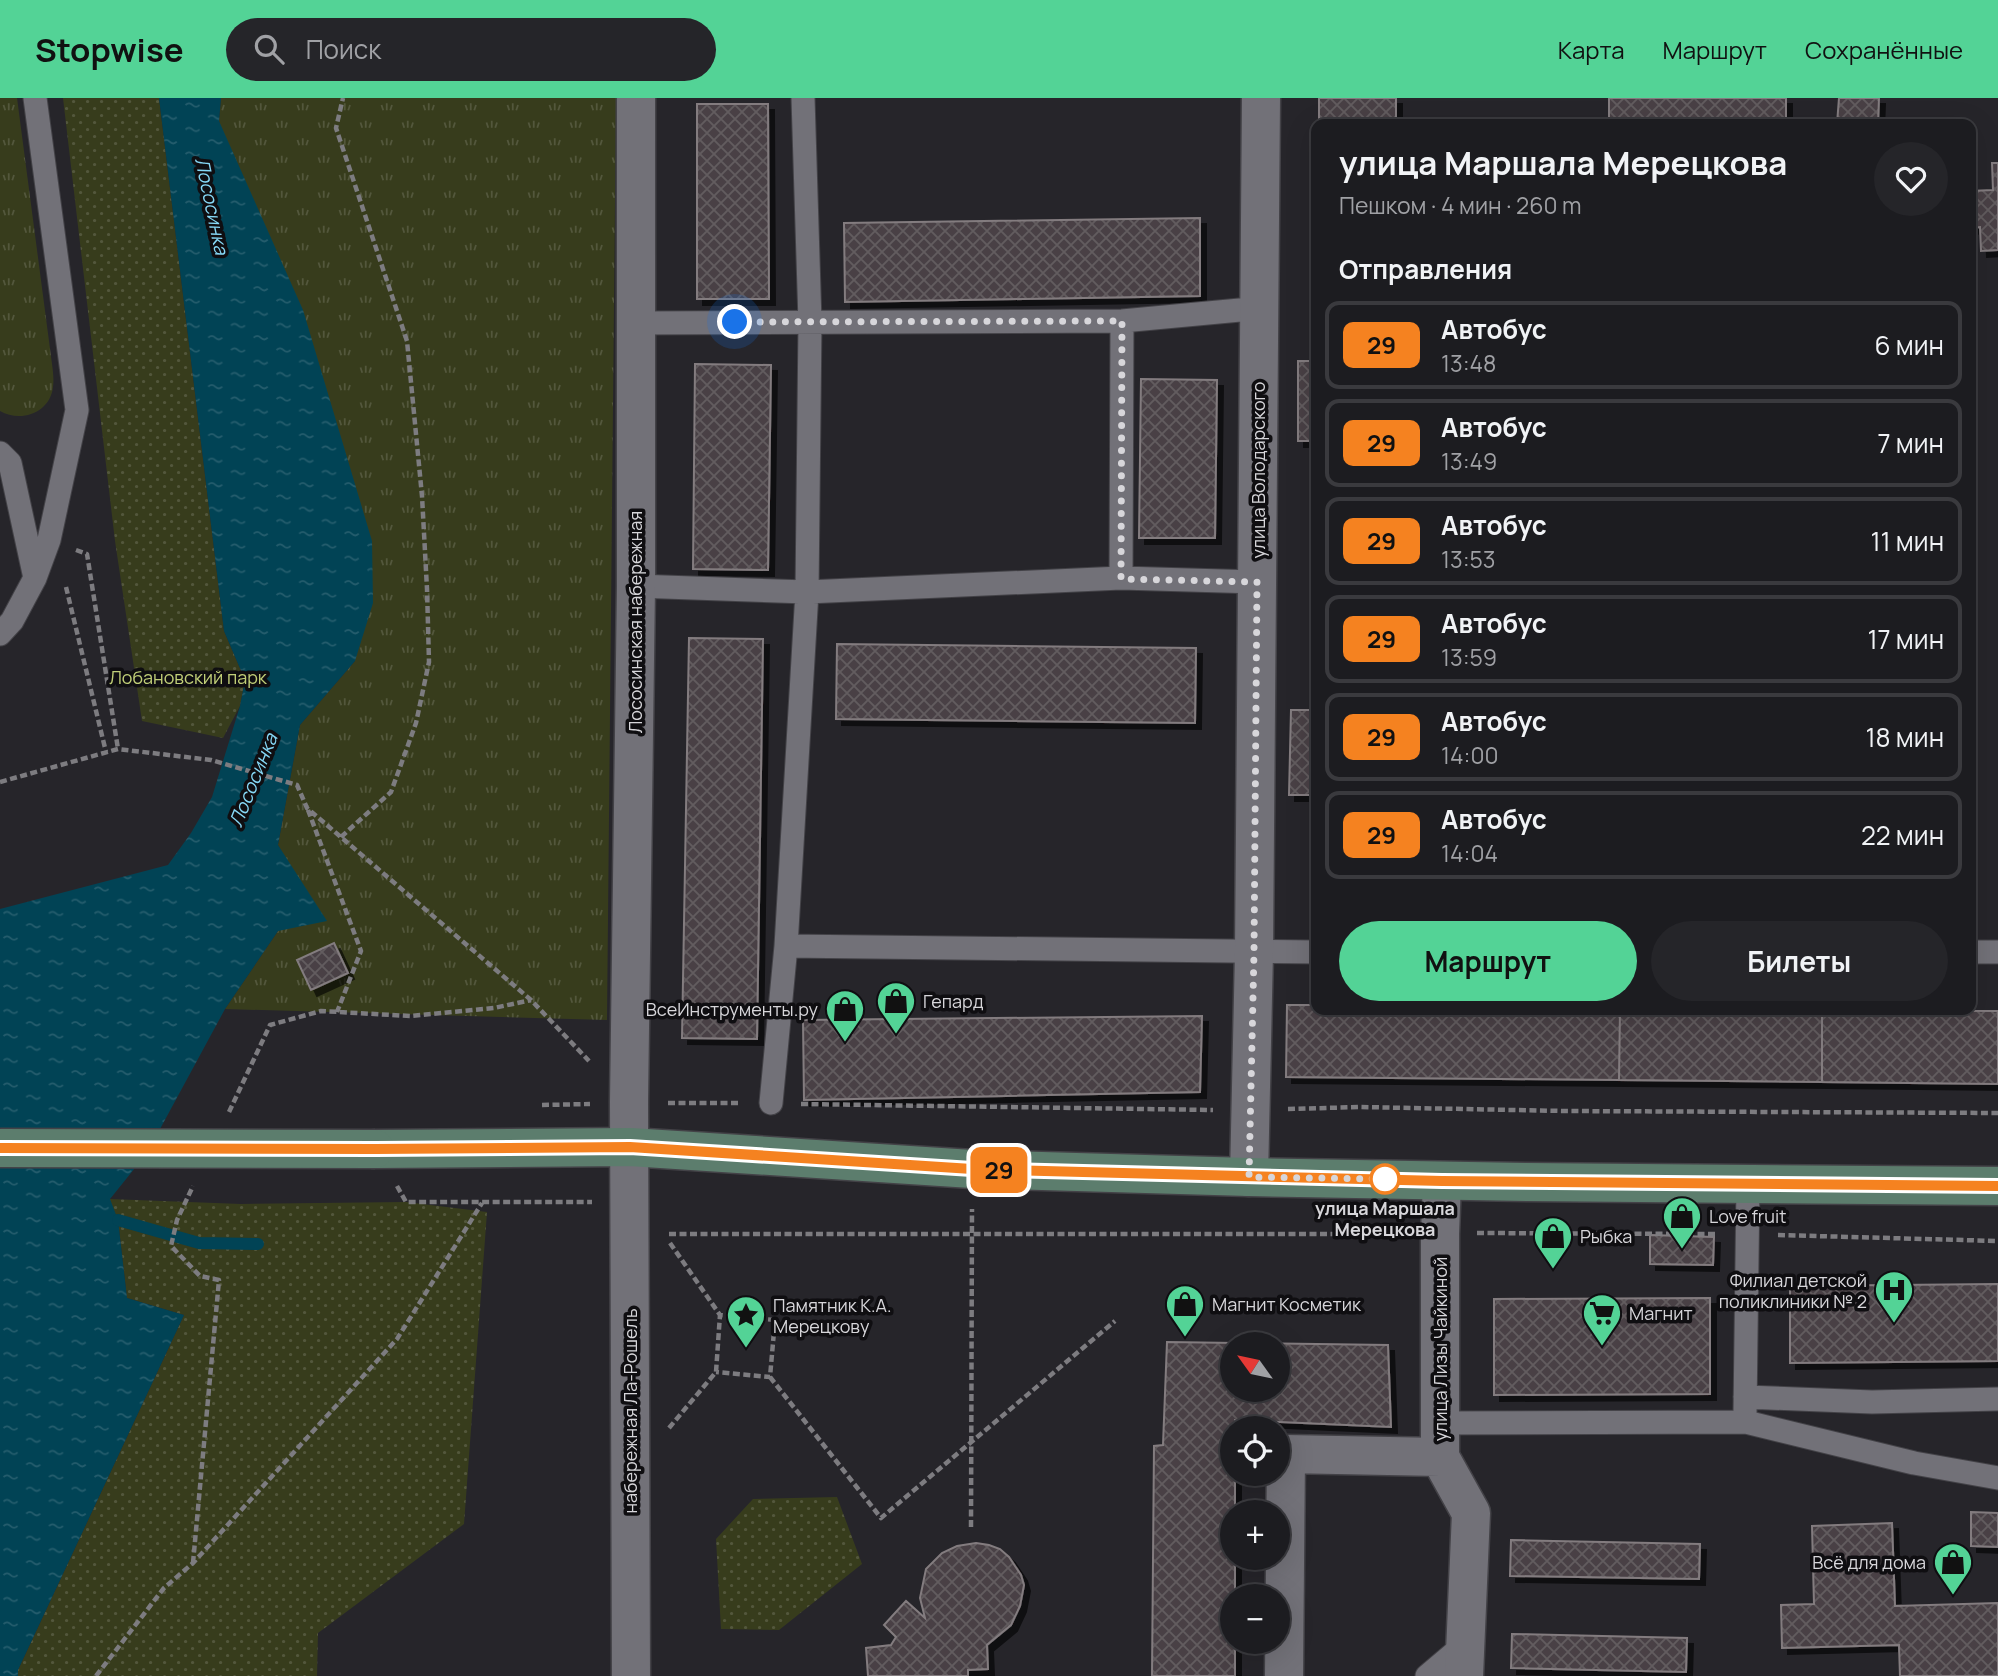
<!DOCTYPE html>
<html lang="ru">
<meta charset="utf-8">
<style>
body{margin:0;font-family:Manrope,sans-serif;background:#252529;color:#f1f3f6;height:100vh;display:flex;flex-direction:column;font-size:26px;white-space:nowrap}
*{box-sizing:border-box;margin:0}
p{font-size:23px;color:#a0a1a5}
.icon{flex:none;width:38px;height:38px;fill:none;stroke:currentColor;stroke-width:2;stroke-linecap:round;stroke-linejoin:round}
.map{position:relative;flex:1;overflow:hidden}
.sheet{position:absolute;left:1311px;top:21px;width:665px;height:896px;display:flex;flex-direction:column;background:#1c1c20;border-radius:14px;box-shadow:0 7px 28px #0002,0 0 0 2px #3a3a3e}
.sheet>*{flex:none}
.badge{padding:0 14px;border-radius:10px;font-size:24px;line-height:46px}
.needle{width:46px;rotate:303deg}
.fabs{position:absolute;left:1220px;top:1234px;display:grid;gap:14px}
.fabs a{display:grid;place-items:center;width:70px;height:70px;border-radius:50%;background:#1c1c20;box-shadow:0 7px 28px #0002,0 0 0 2px #3a3a3e;font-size:35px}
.you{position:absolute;width:35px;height:35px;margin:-18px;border:5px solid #fff;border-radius:50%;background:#1a73e8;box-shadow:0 0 0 10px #1a73e833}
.map>.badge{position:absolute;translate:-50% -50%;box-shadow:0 0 0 4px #fff}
h2{padding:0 28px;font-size:26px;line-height:63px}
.round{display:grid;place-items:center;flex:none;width:74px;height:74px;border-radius:37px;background:#252529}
.overview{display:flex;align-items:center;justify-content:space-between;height:119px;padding:0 28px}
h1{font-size:33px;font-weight:700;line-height:52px}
.action{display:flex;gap:14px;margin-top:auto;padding:14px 28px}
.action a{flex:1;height:80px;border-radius:42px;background:#53d396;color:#111;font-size:28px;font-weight:700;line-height:80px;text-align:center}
.action a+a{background:#252529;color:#f1f3f6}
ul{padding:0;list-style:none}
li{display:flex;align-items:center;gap:21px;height:88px;margin:0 14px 10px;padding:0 14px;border:4px solid #3a3a3e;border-radius:14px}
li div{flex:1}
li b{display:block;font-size:26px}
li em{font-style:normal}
li .badge{min-width:77px;font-weight:700;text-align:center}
header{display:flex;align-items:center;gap:42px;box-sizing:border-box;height:98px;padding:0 35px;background:#53d396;color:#111}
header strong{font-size:33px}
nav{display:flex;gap:38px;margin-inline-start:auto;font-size:24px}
.search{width:490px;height:63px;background:#252529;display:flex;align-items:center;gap:18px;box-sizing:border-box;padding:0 24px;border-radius:38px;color:#a0a1a5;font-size:26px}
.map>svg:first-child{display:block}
.grass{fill:url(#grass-tufts)}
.park{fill:url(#park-dots)}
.water{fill:url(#water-ripples)}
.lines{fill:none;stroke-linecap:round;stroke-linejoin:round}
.stream{stroke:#014355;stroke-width:12}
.building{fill:url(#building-cross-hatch);stroke:#837c7f;stroke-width:2;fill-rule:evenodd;filter:url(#shadow)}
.lane-casing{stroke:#434247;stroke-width:25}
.street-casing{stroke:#434247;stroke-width:41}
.secondary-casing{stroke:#434247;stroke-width:41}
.path{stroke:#7d7c80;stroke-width:4.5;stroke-dasharray:7 3.5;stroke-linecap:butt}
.lane{stroke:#727178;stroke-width:23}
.street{stroke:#727178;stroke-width:38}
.secondary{stroke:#5c7d6d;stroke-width:38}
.secondary-bridge-casing{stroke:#434247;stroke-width:41;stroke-linecap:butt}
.secondary-bridge{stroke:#5c7d6d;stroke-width:38}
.line-casing{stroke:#fff;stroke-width:16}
.line{stroke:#f58220;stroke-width:10}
.walk{stroke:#d7d6da;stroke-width:7;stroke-dasharray:0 12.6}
.stop-dot{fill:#fff;stroke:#f58220;stroke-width:3.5}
.labels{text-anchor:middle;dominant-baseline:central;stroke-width:7;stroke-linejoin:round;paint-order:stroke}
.street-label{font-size:18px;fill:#d7d6da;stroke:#0f0e11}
.park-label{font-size:18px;fill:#c1cf78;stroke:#0f0e11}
.poi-label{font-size:18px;fill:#d7d6da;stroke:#0f0e11;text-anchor:start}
.stop-label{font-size:18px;font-weight:bold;fill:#d7d6da;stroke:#0f0e11}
.water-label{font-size:19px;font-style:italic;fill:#86d8f6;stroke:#0f0e11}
</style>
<header>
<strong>Stopwise</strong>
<div class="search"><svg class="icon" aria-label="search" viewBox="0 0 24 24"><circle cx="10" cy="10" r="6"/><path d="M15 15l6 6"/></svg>Поиск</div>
<nav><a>Карта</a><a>Маршрут</a><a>Сохранённые</a></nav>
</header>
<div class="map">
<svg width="1998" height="1578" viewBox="0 0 1998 1578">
<defs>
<pattern id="grass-tufts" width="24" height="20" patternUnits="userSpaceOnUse" patternTransform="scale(1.75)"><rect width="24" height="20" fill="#373c1c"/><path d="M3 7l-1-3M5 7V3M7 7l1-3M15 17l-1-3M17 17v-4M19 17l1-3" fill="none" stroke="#53573c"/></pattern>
<pattern id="park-dots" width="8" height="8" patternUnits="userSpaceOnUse" patternTransform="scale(1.75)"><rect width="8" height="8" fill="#373c1c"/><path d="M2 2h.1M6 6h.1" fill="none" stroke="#53573c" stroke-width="1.8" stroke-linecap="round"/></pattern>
<pattern id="water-ripples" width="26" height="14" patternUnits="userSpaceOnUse" patternTransform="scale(1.75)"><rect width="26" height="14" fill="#014355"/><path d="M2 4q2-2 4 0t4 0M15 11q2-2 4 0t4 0" fill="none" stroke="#255d6d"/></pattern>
<pattern id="building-cross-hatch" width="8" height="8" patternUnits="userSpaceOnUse" patternTransform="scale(1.75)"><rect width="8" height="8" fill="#484145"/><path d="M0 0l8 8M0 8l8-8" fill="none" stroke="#625c5f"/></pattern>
<filter id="shadow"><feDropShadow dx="6" dy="6" stdDeviation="0" flood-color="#0009"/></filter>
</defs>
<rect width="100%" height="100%" fill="#26252a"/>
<path class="grass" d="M0,0h17l35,266c1,7 2,16 1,23 -3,26 -32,36 -53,24z
M221,0h395l-9,922 -382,-11 53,-78 12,-65 -12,-21 22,-120 55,-64 -136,-540z"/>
<path class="park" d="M63,0h96l65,533 21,49 -5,26 -17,32 -81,-17 -27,-180z
M109,1101l132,5 165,-2 81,10 -23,312 -146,109 -1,43h-299v-6l166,-355 -57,-17 -9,-78z
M837,1399l25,67 -83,66 -58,-1 -5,-90 37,-40z"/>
<path class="water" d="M159,0h62l-2,23 84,189 69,231 1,62 -18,58 -55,64 -22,120 49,76 -49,10 -53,78 -78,144 -37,46 8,21 9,78 57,17 -166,355v6h-18v-767l168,-44 23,-32 21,-36 28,-91 5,-26 -21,-49z"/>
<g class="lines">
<path class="stream" d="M118,1122l81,23 59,1"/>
</g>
<path class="building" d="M1319,0h77v26h-77z
M1609,0h177v26h-177z
M1839,0h40l-1,26h-41z
M697,6h71l1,195h-72z
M1992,65h6v87l-17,1 -1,-24 -10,1v-37l23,-1z
M1200,120v78l-355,6 -1,-79z
M1298,263h18v80h-18z
M695,266l76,1 -3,205 -75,-1z
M1141,281l76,1 -2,158h-76z
M689,540l74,1 -6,400 -75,-1z
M837,546l359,4 -1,75 -359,-4z
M1291,612h25v85h-27z
M334,845l14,30 -37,17 -14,-30z
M1287,907h29v5h304l-1,70 -333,-3z
M1620,912h202v72l-203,-2z
M1822,912l176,1v73l-176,-2z
M1202,918l-2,76 -396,8 -1,-80z
M1650,1137l64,2 -1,28 -63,-1z
M1998,1186v77l-208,2v-77z
M1710,1200v96l-216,1v-96z
M1167,1244l221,3 3,82 -156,-7v8h-3v46h3v38h-3v46h3v38h-3v46h3v34h-83l2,-230 9,-1zM1232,1246h46v46h-46z
M1971,1414l27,1v34l-27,-1z
M1892,1425l3,83 103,-3v73h-98l-1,-31 -117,3 -1,-43 33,-1 -2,-78z
M1511,1442l189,4 -1,35 -189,-3z
M976,1445l13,2 11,4 9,8 12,18 3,10 -4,21 -9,19 -24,20 1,24 -20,1v6h-100l-2,-28 25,-3 5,-8 -12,-12 22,-24 19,17 -5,-20 6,-29 16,-16 15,-7z
M1512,1536l175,4 -1,34 -175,-4z"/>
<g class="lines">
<g class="lane-casing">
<path id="lane" d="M636,225l486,-2 118,-11 18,1
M0,355l10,10 25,115
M1121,480l1,-257
M636,488l171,6 314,-14 136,4
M0,536l12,-13 23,-43 14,-38 28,-130 -42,-312
M786,848l21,-354 3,-270 -7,-224
M1970,854h28
M771,1005l15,-157 530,6
M1745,1299l127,5 126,-3
M1745,1314l3,-228
M1440,1325l306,-1 168,41 84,15
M1427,1578l39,-33"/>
</g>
<g class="street-casing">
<path id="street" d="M1249,1079l5,-225 7,-854
M1442,1083l-2,53v223l31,56 -7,163
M631,1578l-2,-574 7,-516v-488
M1284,1578l2,-222 154,3"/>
</g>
<g class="secondary-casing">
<path id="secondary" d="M375,1051l255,-2 342,22 277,8 277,5 472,4"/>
</g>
<path class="path" d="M76,452l11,4 31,195
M66,489l40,165
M0,684l118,-33 93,11 86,25 10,23 224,192 58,61
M308,712l53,141 -24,61
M341,739l50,-45 25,-69 13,-61 -2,-73 -5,-93 -15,-155 -71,-213 7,-30
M668,1005h72
M801,1006l412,6
M542,1007l48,-1
M1288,1011l73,-2 204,4 433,2
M229,1014l41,-87 51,-14 89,5 84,-8 37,-8
M397,1088l9,16h186
M1477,1135l240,1
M669,1136h733
M1778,1137l220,6
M670,1145l50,72
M770,1279l111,141 234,-197
M669,1330l47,-56 4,-57 55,5 -5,57 -54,-5
M971,1429l1,-318
M193,1465l26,-283 -19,-4 -29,-30 6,-26 16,-34
M96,1578l68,-88 29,-25 204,-224 85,-136"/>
<use href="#lane" class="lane"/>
<use href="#street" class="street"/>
<use href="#secondary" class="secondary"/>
<g class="secondary-bridge-casing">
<path id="secondary-bridge" d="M0,1050l375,1"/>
</g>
<use href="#secondary-bridge" class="secondary-bridge"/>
</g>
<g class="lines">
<g class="line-casing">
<path id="line" d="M0,1050l375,1 255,-2 342,22 111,3 359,9 556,5"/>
</g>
<use href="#line" class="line"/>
<path class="walk" d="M735,224l387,-1 -1,258 136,3 -3,370 -5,225 136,2"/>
</g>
<defs>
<g id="shop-pin" transform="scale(2.0125)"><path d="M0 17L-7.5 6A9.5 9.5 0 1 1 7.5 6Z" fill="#53d396" stroke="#0f0e11"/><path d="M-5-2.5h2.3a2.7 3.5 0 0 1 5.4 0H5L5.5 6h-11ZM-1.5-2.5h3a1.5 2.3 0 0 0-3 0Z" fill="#111"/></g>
<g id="hospital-pin" transform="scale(2.0125)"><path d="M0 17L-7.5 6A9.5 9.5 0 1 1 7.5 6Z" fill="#53d396" stroke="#0f0e11"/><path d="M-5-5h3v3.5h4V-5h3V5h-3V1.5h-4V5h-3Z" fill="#111"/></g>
<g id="supermarket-pin" transform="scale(2.0125)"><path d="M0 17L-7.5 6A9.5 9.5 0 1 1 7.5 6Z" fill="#53d396" stroke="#0f0e11"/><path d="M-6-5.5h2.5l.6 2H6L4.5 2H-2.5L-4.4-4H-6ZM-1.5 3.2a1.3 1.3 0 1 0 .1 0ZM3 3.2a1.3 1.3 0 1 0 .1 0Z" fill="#111"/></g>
<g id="sight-pin" transform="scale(2.0125)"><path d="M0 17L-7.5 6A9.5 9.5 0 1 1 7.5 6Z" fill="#53d396" stroke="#0f0e11"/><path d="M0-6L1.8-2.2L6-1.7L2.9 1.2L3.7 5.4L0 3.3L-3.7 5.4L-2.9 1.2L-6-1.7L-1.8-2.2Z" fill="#111"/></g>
</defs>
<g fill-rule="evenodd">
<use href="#shop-pin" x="896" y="903"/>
<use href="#shop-pin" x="845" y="911"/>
<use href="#shop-pin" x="1682" y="1118"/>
<use href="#shop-pin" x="1553" y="1138"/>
<use href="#hospital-pin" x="1894" y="1192"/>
<use href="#shop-pin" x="1185" y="1206"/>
<use href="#supermarket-pin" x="1602" y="1215"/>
<use href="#sight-pin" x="746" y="1217"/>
<use href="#shop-pin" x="1953" y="1464"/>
</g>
<circle class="stop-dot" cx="1385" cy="1081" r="14"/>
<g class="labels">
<g class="street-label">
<text transform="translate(1258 372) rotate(-90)">улица Володарского</text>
<text transform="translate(635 524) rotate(-90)">Лососинская набережная</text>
<text transform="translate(1440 1251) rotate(-90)">улица Лизы Чайкиной</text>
<text transform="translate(630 1313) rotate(-90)">набережная Ла-Рошель</text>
</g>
<g class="park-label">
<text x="188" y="579">Лобановский парк</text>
</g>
<g class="poi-label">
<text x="923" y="903">Гепард</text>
<text x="818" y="911" text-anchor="end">ВсеИнструменты.ру</text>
<text x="1709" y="1118">Love fruit</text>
<text x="1580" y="1138">Рыбка</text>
<text x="1867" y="1182" text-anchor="end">Филиал детской<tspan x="1867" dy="21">поликлиники № 2</tspan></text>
<text x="1212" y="1206">Магнит Косметик</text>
<text x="773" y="1207">Памятник К.А.<tspan x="773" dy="21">Мерецкову</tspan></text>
<text x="1629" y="1215">Магнит</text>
<text x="1926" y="1464" text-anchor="end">Всё для дома</text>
</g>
<g class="stop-label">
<text x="1385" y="1110">улица Маршала<tspan x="1385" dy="21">Мерецкова</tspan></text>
</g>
<g class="water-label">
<text transform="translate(212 108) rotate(78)">Лососинка</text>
<text transform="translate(253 682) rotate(-68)">Лососинка</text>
</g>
</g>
</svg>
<div class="fabs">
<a><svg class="needle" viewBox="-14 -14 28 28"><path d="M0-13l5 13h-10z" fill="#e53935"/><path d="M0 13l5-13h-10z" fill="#a0a1a5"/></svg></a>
<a><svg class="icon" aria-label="locate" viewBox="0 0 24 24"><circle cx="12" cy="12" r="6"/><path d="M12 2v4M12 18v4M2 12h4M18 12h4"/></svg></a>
<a>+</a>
<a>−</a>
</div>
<div class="you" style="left:735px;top:224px"></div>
<b class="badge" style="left:999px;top:1072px;background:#f58220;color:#111">29</b>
<section class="sheet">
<div class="overview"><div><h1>улица Маршала Мерецкова</h1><p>Пешком · 4 мин · 260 m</p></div><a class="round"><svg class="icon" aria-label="heart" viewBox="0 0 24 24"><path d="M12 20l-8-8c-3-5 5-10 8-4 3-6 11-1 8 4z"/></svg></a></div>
<h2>Отправления</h2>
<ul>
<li><span class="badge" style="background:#f58220;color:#111">29</span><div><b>Автобус</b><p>13:48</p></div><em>6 мин</em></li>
<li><span class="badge" style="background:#f58220;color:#111">29</span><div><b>Автобус</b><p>13:49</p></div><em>7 мин</em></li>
<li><span class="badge" style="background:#f58220;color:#111">29</span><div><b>Автобус</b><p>13:53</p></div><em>11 мин</em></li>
<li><span class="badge" style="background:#f58220;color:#111">29</span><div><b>Автобус</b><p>13:59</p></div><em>17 мин</em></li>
<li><span class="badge" style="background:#f58220;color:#111">29</span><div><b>Автобус</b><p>14:00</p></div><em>18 мин</em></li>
<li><span class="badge" style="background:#f58220;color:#111">29</span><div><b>Автобус</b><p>14:04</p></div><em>22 мин</em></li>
</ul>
<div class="action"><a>Маршрут</a><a>Билеты</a></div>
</section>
</div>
